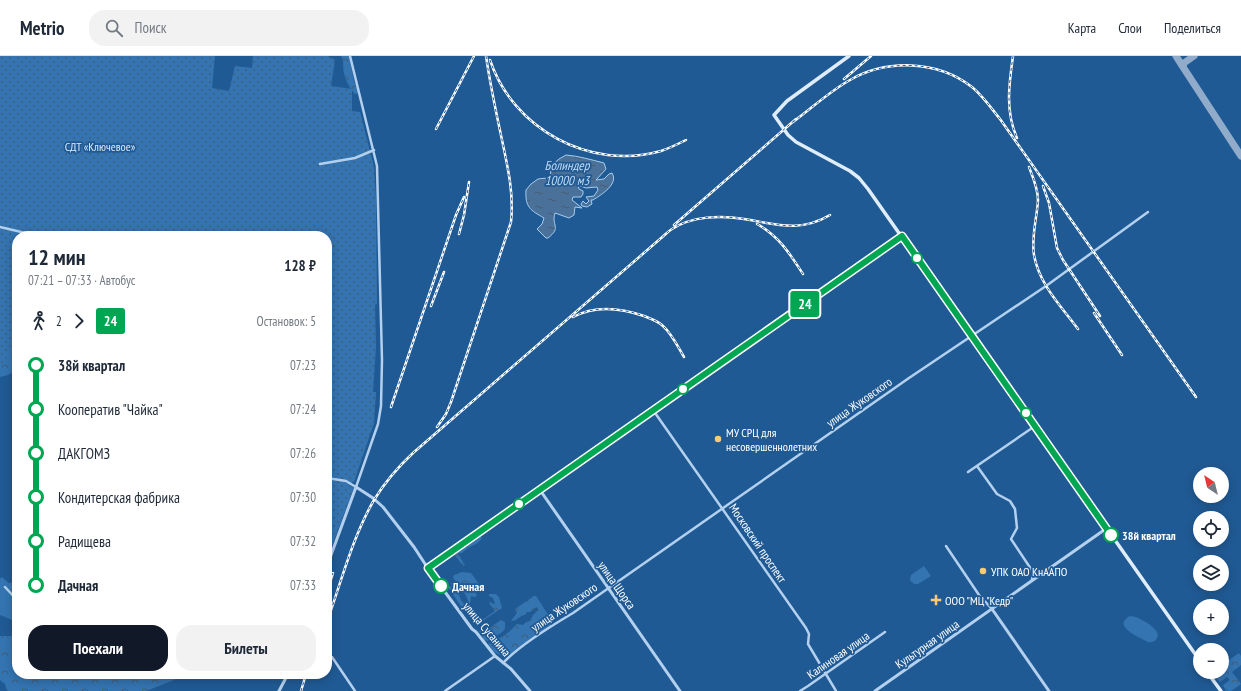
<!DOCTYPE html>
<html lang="ru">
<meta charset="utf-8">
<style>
body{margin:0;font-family:"PT Sans Narrow",sans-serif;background:#f2f2f3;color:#1f2937;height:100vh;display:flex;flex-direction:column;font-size:15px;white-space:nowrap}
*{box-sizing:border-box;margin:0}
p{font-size:13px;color:#747a83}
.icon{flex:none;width:22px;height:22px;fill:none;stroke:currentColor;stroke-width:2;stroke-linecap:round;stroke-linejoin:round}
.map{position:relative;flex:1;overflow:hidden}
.details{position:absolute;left:12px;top:175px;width:320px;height:448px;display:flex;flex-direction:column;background:#fff;border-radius:16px;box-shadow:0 2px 10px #0003}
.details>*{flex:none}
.badge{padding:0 8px;border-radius:3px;font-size:14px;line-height:26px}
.needle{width:26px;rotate:325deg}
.controls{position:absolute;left:1193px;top:411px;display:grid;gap:8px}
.controls a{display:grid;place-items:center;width:36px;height:36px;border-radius:50%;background:#fff;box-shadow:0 2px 10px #0003;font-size:20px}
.map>.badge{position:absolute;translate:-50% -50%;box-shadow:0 0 0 2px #fff}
.legs{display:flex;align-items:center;gap:6px;height:44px;padding:0 16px;font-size:13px}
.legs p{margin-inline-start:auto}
.headline{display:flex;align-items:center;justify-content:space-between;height:68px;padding:0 16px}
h1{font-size:22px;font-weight:700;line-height:30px}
.primary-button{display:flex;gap:8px;margin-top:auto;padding:8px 16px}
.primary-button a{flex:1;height:46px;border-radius:16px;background:#111827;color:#fff;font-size:16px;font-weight:700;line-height:46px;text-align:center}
.primary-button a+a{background:#f2f2f3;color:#1f2937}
ul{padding:0 16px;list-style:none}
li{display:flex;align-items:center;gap:14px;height:44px;font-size:15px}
li i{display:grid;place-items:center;width:6px;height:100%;margin:0 5px;background:currentColor}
li i::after{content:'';width:10px;height:10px;margin:-5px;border:3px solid;border-radius:50%;background:#fff}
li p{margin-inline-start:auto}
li:first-child i{background:linear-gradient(#0000 50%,currentColor 0)}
li:last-child i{background:linear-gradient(currentColor 50%,#0000 0)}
header{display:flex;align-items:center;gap:24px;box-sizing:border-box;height:56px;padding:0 20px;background:#fff;border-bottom:1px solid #e0e1e3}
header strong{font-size:19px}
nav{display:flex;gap:22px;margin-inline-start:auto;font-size:14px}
.search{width:280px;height:36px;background:#f2f2f3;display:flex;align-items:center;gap:10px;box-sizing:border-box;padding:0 14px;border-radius:16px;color:#747a83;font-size:15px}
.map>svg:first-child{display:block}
.grass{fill:#3474b1}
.forest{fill:url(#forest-crowns)}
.garden{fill:url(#garden-dots)}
.water{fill:url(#water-ripples);stroke:#a6cdef}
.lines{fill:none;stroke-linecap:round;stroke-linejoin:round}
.taxiway{stroke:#90acca;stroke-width:7}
.minor{stroke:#b3d1ee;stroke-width:2.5}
.tertiary{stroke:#b3d1ee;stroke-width:3}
.secondary{stroke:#dfedfa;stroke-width:3.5}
.rail-casing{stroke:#fff;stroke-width:2.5}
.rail{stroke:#205a94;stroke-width:1;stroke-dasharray:3;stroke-linecap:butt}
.line-1-casing{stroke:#fff;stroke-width:9}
.line-1{stroke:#00a651;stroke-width:6}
.stop-1-dot{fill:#fff;stroke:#00a651;stroke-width:2}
.poi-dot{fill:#fbcb73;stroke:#205a94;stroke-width:1.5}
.labels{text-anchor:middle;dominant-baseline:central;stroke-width:3.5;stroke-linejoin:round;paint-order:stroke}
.park-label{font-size:12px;fill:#d9eafa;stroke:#205a94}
.street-label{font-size:12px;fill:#fff;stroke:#205a94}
.poi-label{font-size:12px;fill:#fff;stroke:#205a94;text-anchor:start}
.stop-label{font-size:12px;font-weight:bold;fill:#fff;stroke:#205a94;text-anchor:start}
.water-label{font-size:13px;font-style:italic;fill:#bfdbf5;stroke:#205a94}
</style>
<header>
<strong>Metrio</strong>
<div class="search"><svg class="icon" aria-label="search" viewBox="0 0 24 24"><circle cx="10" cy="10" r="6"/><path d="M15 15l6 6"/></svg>Поиск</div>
<nav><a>Карта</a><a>Слои</a><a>Поделиться</a></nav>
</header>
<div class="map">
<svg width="1241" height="635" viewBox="0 0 1241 635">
<defs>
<pattern id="forest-crowns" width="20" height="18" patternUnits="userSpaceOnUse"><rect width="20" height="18" fill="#3474b1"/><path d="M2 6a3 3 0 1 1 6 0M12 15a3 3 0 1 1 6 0" fill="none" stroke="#415e79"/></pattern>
<pattern id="garden-dots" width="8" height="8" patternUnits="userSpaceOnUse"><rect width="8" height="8" fill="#3474b1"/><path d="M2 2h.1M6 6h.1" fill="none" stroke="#415e79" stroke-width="1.8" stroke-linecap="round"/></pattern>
<pattern id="water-ripples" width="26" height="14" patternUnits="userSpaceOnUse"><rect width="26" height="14" fill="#49719a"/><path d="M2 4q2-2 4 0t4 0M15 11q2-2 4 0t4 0" fill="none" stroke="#4b5b6b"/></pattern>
</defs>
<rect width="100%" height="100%" fill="#205a94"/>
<path class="grass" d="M924,510l7,10 -13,8h-4l-4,-4 1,-5z
M2,521l7,6 7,-1 1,3v37l-17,-7v-36z
M1130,560c8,0 27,11 28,19 -1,5 -4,8 -10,7 -8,-4 -37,-16 -18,-26z"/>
<path class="forest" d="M341,0h8l5,25 4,9 -1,4h-2c-6,-7 -9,-13 -11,-21 -2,-6 1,-11 -3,-17z
M0,190l17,12v111l-9,6 -8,2z
M479,480l3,2c-3,7 -15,8 -20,15h-4v1l7,11 -2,1 -8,-11 -15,10 -1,-1 6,-6 19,-11z
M462,516l9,1 13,18 -2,2 -7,-1 2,4 -3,1 -3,-1 -1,8 -5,5 -3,-1 -14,-21 2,-1 5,5 3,1 3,8 3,4 2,-1 2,-2c-2,-9 -8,-12 -16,-15l-1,-3 5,-2 -3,-3 1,-3z
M489,538h7l3,3 3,11 -24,16 -1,-1 2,-1 16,-11 -6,-8 1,-1 4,2 1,-1 -2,-5 -4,-2z
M534,540h2l16,25 -2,5 -42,30c-11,0 -16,-5 -20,-13l4,1 4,-4c3,-1 15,-9 16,-11 2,-2 3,-4 5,-5l6,1 3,-3 4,-1 3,-6 5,-5 -1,-3 -7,5h-3l-2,3c-5,0 -9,7 -14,6l6,-8 -2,-4z
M501,564l4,2c0,2 0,4 0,6 -1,6 -13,8 -17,13l-4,-1 -5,-9 2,-1 3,2z
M17,579v39h168l-11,6 -28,11h-139l-2,-7 -5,-4v-44h10z
M1239,597l2,3v9l-9,7 9,12 -10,7h-5l-3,-6 7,-5 -3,-3 -7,5 -3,-3 3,-3 -1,-2 -3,-2h6v-7z"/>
<path class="garden" d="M0,0h215l-3,32 17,3 6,-25 17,2 1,-12h75l7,4 -4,26 21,3v22l8,1 14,55 2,32 1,105 -2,1 1,42 -3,45h3l-2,31 -20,59h-2l-1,4 3,1 -27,72v-323h-310v106h-5l-8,23 -4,-1z"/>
<path class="water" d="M566,99c13,1 26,5 38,8l2,6 -10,11 8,-1 5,-5 3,-1c7,11 -11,22 -19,27h-2l1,4 -5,3 -5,-1 -1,-2 2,-3 3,3 3,-3 -3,-4 8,-1 4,-6 -1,-3 -11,1 -8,-3 1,4 4,2v3l-2,3h-8l-1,3 10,8 -7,-1 -1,8 -5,3 -14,-5c-4,13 7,14 -7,25h-2l-9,-9 5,-5 2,-6c-14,-8 -19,-11 -18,-28l5,-6 7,-5 9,-1 3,-2 2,-11 7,-6z"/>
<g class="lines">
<path class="taxiway" d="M1176,0l7,11
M1194,0l-10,7 -1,4 58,89"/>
<path class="minor" d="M320,108l35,-6 19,-8
M0,171l38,9
M653,354l153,218 3,6 -1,10 28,47
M977,410l20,28 13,7 5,8 2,19 -6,11 22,33 -1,8
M968,416l67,-46
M327,422l19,3 10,6 22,-63 3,-18 1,-46 -5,-194 -27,-110
M946,490l33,49 13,14
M5,531l12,13
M332,601l23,34
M503,607c17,-18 48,-37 70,-50l336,-235 137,-92 102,-74
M445,635l50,-35
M800,635l8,-5 77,-54"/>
<path class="tertiary" d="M540,434l140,201
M327,510l29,-79 17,11 10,9 31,40 15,23 43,59 4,3 19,24 16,13 19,22
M428,512l474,-332
M992,553l57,82
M279,635l9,-17
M875,635l232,-163"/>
<path class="secondary" d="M849,0l-62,45 -13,14 14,20 8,7 54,29 9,7 9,11 332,472
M1207,616l14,19"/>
<g class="rail-casing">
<path id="rail" d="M1013,0c-4,28 -8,55 4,82
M490,4c23,69 100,111 171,91 9,-3 17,-7 25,-11
M844,23l27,-23
M793,66c19,-14 37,-31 57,-42 37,-21 87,-20 122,7 11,9 19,21 28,32l196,278
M436,73l38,-73
M1029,111c4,10 9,22 9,33 -1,18 -7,37 -4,55 5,29 27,51 44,74
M1043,130l6,17 8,45 6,12 37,56
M757,168c22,12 33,30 46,50
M674,169l122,-106
M459,178l5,-19 5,-33
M431,250l13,-34
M1094,257l28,42
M573,261c22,-12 48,-9 71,-1 7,3 14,5 19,10 9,8 15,21 21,31
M391,351l65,-192 8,-18
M437,371l9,-13 5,-12 60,-180c3,-28 -3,-54 -9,-82 -6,-28 -12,-56 -16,-84
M327,536l6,-19
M327,566c14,-40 26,-86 47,-122 11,-18 24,-33 39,-47l247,-214c4,-3 7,-7 12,-10 20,-13 49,-14 72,-10 32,5 56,14 86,-4
M301,635l5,-17"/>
</g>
<use href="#rail" class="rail"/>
</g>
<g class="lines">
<g class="line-1-casing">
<path id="line-1" d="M441,530l-13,-18 474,-332 209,299"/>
</g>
<use href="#line-1" class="line-1"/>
</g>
<g class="stop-1-dot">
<circle cx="917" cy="202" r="5"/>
<circle cx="683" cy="333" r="5"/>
<circle cx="1026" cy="357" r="5"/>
<circle cx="519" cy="448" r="5"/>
<circle cx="1111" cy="479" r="7"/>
<circle cx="441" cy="530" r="7"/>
</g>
<g class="poi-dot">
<circle cx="718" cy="383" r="4"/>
<circle cx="983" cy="515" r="4"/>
<path d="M934 538h4v4h4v4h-4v4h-4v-4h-4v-4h4z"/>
</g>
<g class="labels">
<g class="park-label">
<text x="100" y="90">СДТ «Ключевое»</text>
</g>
<g class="street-label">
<text transform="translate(859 346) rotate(-35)">улица Жуковского</text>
<text transform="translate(758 487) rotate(56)">Московский проспект</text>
<text transform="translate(617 529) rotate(55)">улица Щорса</text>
<text transform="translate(564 551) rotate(-34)">улица Жуковского</text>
<text transform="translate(487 573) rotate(50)">улица Сусанина</text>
<text transform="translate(927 588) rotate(-35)">Культурная улица</text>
<text transform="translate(838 599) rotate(-35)">Калиновая улица</text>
</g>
<g class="poi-label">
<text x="726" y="376">МУ СРЦ для<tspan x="726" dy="14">несовершеннолетних</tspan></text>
<text x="991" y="515">УПК ОАО КнААПО</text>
<text x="945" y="544">ООО "МЦ "Кедр"</text>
</g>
<g class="stop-label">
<text x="1122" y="479">38й квартал</text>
<text x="452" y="530">Дачная</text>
</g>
<g class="water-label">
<text x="567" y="109">Болиндер<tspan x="567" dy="15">10000 м3</tspan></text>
</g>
</g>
</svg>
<div class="controls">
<a><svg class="needle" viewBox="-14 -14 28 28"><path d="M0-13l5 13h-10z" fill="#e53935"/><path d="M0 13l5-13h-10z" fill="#747a83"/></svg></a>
<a><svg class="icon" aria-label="locate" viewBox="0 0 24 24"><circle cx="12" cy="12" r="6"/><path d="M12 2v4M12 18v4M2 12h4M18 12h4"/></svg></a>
<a><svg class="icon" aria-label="layers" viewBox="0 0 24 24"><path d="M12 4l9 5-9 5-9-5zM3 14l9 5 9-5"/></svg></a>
<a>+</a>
<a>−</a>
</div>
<b class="badge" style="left:805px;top:248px;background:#00a651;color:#fff">24</b>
<section class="details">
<div class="headline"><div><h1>12 мин</h1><p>07:21 – 07:33 · Автобус</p></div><b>128 ₽</b></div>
<div class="legs"><svg class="icon" aria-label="walk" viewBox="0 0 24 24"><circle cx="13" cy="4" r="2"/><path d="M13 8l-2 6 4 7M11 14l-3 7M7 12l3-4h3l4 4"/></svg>2<svg class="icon" aria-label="forward" viewBox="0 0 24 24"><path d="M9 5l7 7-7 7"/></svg><b class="badge" style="background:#00a651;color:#fff">24</b><p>Остановок: 5</p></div>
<ul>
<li><i style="color:#00a651"></i><b>38й квартал</b><p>07:23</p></li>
<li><i style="color:#00a651"></i><span>Кооператив &quot;Чайка&quot;</span><p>07:24</p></li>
<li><i style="color:#00a651"></i><span>ДАКГОМЗ</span><p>07:26</p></li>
<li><i style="color:#00a651"></i><span>Кондитерская фабрика</span><p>07:30</p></li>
<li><i style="color:#00a651"></i><span>Радищева</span><p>07:32</p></li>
<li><i style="color:#00a651"></i><b>Дачная</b><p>07:33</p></li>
</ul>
<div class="primary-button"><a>Поехали</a><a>Билеты</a></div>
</section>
</div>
